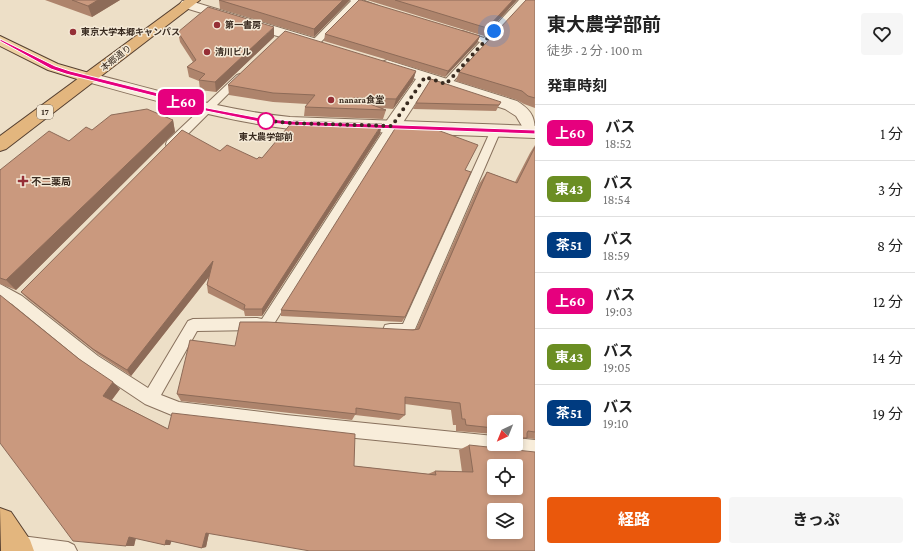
<!DOCTYPE html>
<html lang="ja">
<meta charset="utf-8">
<style>
body{margin:0;font-family:"Crimson Pro","Noto Sans JP",serif;background:#f6f6f6;color:#222;height:100vh;display:flex;flex-direction:column;font-size:15px;white-space:nowrap}
*{box-sizing:border-box;margin:0}
p{font-size:13px;color:#767676}
.icon{flex:none;width:22px;height:22px;fill:none;stroke:currentColor;stroke-width:2;stroke-linecap:round;stroke-linejoin:round}
.map{position:relative;flex:1;overflow:hidden}
.sheet{display:flex;flex-direction:column;background:#fff;width:380px}
.sheet>*{flex:none}
.badge{padding:0 8px;border-radius:6px;font-size:14px;line-height:26px}
.needle{width:26px;rotate:223deg}
.buttons{position:absolute;left:487px;top:415px;display:grid;gap:8px}
.buttons a{display:grid;place-items:center;width:36px;height:36px;border-radius:4px;background:#fff;box-shadow:0 2px 6px #0003;font-size:20px}
.you{position:absolute;width:20px;height:20px;margin:-10px;border:3px solid #fff;border-radius:50%;background:#1a73e8;box-shadow:0 0 0 6px #1a73e833}
.map>.badge{position:absolute;translate:-50% -50%;box-shadow:0 0 0 2px #fff}
h2{padding:0 12px;font-size:15px;line-height:36px}
.round{display:grid;place-items:center;flex:none;width:42px;height:42px;border-radius:4px;background:#f6f6f6}
.overview{display:flex;align-items:center;justify-content:space-between;height:68px;padding:0 12px}
h1{font-size:19px;font-weight:700;line-height:30px}
.primary-button{display:flex;gap:8px;margin-top:auto;padding:8px 12px}
.primary-button a{flex:1;height:46px;border-radius:4px;background:#ea580c;color:#fff;font-size:16px;font-weight:700;line-height:46px;text-align:center}
.primary-button a+a{background:#f6f6f6;color:#222}
ul{padding:0;list-style:none}
li{display:flex;align-items:center;gap:12px;height:56px;padding:0 12px;border-top:1px solid #e0e0e0}
li div{flex:1}
li b{display:block;font-size:15px}
li em{font-style:normal}
li .badge{min-width:44px;font-weight:700;text-align:center}
main{display:flex;flex:1;min-height:0}
.map>svg:first-child{display:block}
.lines{fill:none;stroke-linecap:round;stroke-linejoin:round}
.service-casing{stroke:#88715d;stroke-width:2}
.minor-casing{stroke:#88715d;stroke-width:2}
.tertiary-casing{stroke:#88715d;stroke-width:2}
.primary-casing{stroke:#564031;stroke-width:2}
.trunk-casing{stroke:#564031;stroke-width:2}
.service{fill:#f8edda;fill-rule:evenodd}
.minor{fill:#f8edda;fill-rule:evenodd}
.tertiary{fill:#f8edda;fill-rule:evenodd}
.primary{fill:#eed1a1;fill-rule:evenodd}
.trunk{fill:#e3b67e;fill-rule:evenodd}
.wall{fill:#ae846c}
.shaded-wall{fill:#8d6b58}
.building{fill:#ca997e;stroke:#8d6b58;fill-rule:evenodd}
.line{fill:#e6007e;stroke:#fff}
.walk{stroke:#392b20;stroke-width:4;stroke-dasharray:0 7.2}
.poi-dot{fill:#952f36;stroke:#f5ead7;stroke-width:1.5}
.stop-dot{fill:#fff;stroke:#e6007e;stroke-width:2}
.labels{text-anchor:middle;dominant-baseline:central;stroke-width:3;stroke-linejoin:round;paint-order:stroke}
.far-poi-label{font-size:9px;font-weight:bold;fill:#392b20;stroke:#f5ead7;text-anchor:start}
.far-street-label{font-size:9px;fill:#392b20;stroke:#f5ead7}
.shield{fill:#f5ead7;stroke:#716457;stroke-width:1}
.shield-label{font-size:9px;font-weight:bold;fill:#392b20}
.far-stop-label{font-size:9px;font-weight:bold;fill:#392b20;stroke:#f5ead7}
.poi-label{font-size:10px;font-weight:bold;fill:#392b20;stroke:#f5ead7;text-anchor:start}
</style>
<main>
<div class="map">
<svg width="535" height="551" viewBox="0 0 535 551">
<rect width="100%" height="100%" fill="#eddfc7"/>
<g class="lines">
<g class="service-casing">
<path id="service" d="M350,0h12l16,6 -4,2 -16,-4 -40,41h-6l-1,-2 1,-2 39,-40z
M519,0h8l-78,86h-6l-2,-2 2,-2 37,-40 -21,-6 -1,-2 1,-2 3,-1 22,7z
M240,74l5,3 -70,70h-8l-1,-3 1,-3 70,-66z
M392,123l5,3 -125,201 -5,2 -5,-1 -5,2 -60,1 -36,64 18,7 107,13 208,21v8h22v-6l19,2v16l-249,-25 -107,-13 -34,-14 -57,-38 -76,-62 -12,-7v-13l22,12 76,60 50,32 40,-67 5,-2 64,-1 5,1 126,-195z
M496,127l5,3 -89,206c-8,3 -19,2 -27,-1l-2,-5 2,-5 5,-1h13l88,-194z
M14,535l54,7 6,3 3,6h-68l-4,-7 3,-6z"/>
</g>
<g class="minor-casing">
<path id="minor" d="M187,0l130,39 2,3 -2,3 -5,1 -5,-1 -125,-38 -2,-3 2,-3z
M387,60l130,41c17,11 18,17 18,37l-7,-2 -12,-20 -11,-7 -77,-25 -30,46 -6,2 -6,-2 -3,-4 33,-47 -34,-11 -3,-3 3,-3z"/>
</g>
<g class="tertiary-casing">
<path id="tertiary" d="M90,73c67,17 132,37 200,44l245,9v12l-245,-9c-70,-9 -137,-29 -206,-48l-2,-3 2,-3z"/>
</g>
<g class="primary-casing">
<path id="primary" d="M0,36l58,28 38,11 2,3 -2,3 -6,2 -42,-13 -48,-24z"/>
</g>
<g class="trunk-casing">
<path id="trunk" d="M185,0h15l-194,149 -6,2v-15z
M0,508l11,4 19,28 4,11h-33z"/>
</g>
<use href="#service" class="service"/>
<use href="#minor" class="minor"/>
<use href="#tertiary" class="tertiary"/>
<use href="#primary" class="primary"/>
<use href="#trunk" class="trunk"/>
</g>
<path class="wall" d="M45,0h75l-28,17z
M219,0h130v1l-35,36 -94,-28z
M367,0h150l-33,36z
M535,0v108l-11,-4 -7,-4 -61,-19 3,-9z
M178,32l96,5 -58,55 -16,-2 -1,-9 -10,-4 -2,-10 6,-5 -13,-20z
M325,34l155,2 -3,7 -32,34 -121,-36z
M416,71l-3,10 -20,28 -11,-1 4,2 -3,9 -79,-3 1,-9 2,-3 -34,-2 -44,-7 -1,-10z
M501,102l-5,9 -83,-2 3,-6z
M173,120l2,12 -159,158 -16,-6v-114l69,-29 23,-11z
M380,134l-118,182h-17l-1,-5 -36,-18 -1,-8 2,-8 -78,99 -32,-21 -71,-56 -7,-7 199,-141 37,8z
M535,145v294l-9,-1 -10,4v-20h-22v12l-38,-3v-6h-3l-2,-15 -46,-6v11l-6,5 -44,-5 -3,5 -171,-19 -4,-7 58,-48 181,-17 63,-145 8,-12 28,10 15,-29z
M465,170l-60,147 -3,5 -121,-6v-6z
M79,359l41,30 -8,11 56,29 186,37 74,8 7,-3 27,1 -3,-22 10,-5 66,106 -326,-18 -3,14 -4,1 -31,-7 -1,4h-5l-29,-7 -2,8h-8l-93,-59z"/>
<path class="shaded-wall" d="M98,0h22l-28,17 -4,-11z
M343,0h6v1l-35,36v-8z
M513,0h4l-33,36 3,-8z
M274,27v10l-58,55 -1,-10z
M480,36l-3,7 -32,34 3,-6z
M416,71l-3,10 -20,28 3,-10z
M173,120l2,12 -159,158 -10,-10z
M382,124l-2,10 -118,182v-7z
M213,261l2,8 -84,107 -4,-6z
M113,382l7,7 -10,13 -7,-6z
M206,533h3l-3,14 -4,1z
M129,537h7l-2,9h-8z
M166,540h6l-2,5h-5z"/>
<path class="building" d="M72,0h26l-10,6z
M219,0h124l-29,29z
M359,0h2l119,36 -32,35 -123,-37z
M395,0h118l-26,28z
M526,0h9v98l-7,-2 -6,-5 -63,-19z
M208,7l66,20 -59,55 -16,-2 6,-6 -18,-7 9,-7 -18,-28z
M285,31l131,40 -20,28 -42,-1 32,12 -81,-3 10,-12 -42,-2 -45,-8z
M431,79l70,23 -2,3 -83,-2z
M147,109l26,11 -167,160 -6,-2v-108l49,-39 20,10 17,-14 6,3 19,-15z
M293,121l89,3 -120,185h-18l1,-4 -38,-20 6,-24 -86,109 -34,-21 -72,-57 161,-162 38,21 7,-6 30,14 2,-2 3,1z
M396,127l36,1 46,17 -13,25 6,2 -66,145 -124,-7z
M535,147v285l-7,-1 -1,2v5h-11v-16h-22v6l-28,-3 -1,-6h-3l-2,-16 -55,-6v18l-49,-7v6l-179,-20 13,-54 45,6 5,-24h27l146,8 6,-1 68,-157 30,11z
M0,295l79,64 34,23 -10,14 65,33 4,-16 183,21 -1,32 82,9 -1,-4 38,1 -4,-27 66,7v99h-225l-104,-18 -4,15 -36,-8 -1,5 -36,-8 -3,9 -53,-5 -40,-54 -33,-44zM494,466h22v22h-22zM494,510h22v22h-22z"/>
<path class="line" d="M0,39l55,27 15,5 88,22 49,15 53,10 30,3 245,9v4l-245,-9 -30,-3 -54,-11 -52,-15 -88,-22 -15,-5 -51,-28z"/>
<g class="lines">
<path class="walk" d="M266,121l-6,-1 30,3 102,3 33,-49 21,7 48,-53"/>
</g>
<g class="poi-dot">
<circle cx="217" cy="25" r="4"/>
<circle cx="73" cy="32" r="4"/>
<circle cx="207" cy="52" r="4"/>
<circle cx="331" cy="100" r="4"/>
<path d="M21 175h4v4h4v4h-4v4h-4v-4h-4v-4h4z"/>
</g>
<circle class="stop-dot" cx="266" cy="121" r="8"/>
<g class="labels">
<g class="far-poi-label">
<text x="225" y="25">第一書房</text>
<text x="81" y="32">東京大学本郷キャンパス</text>
<text x="215" y="52">清川ビル</text>
<text x="339" y="100">nanara食堂</text>
</g>
<g class="far-street-label">
<text transform="translate(116 58) rotate(-38)">本郷通り</text>
</g>
<rect class="shield" x="37" y="105" width="16" height="14" rx="3"/>
<g class="shield-label">
<text x="45" y="112">17</text>
</g>
<g class="far-stop-label">
<text x="266" y="137">東大農学部前</text>
</g>
<g class="poi-label">
<text x="31" y="181">不二薬局</text>
</g>
</g>
</svg>
<div class="buttons">
<a><svg class="needle" viewBox="-14 -14 28 28"><path d="M0-13l5 13h-10z" fill="#e53935"/><path d="M0 13l5-13h-10z" fill="#767676"/></svg></a>
<a><svg class="icon" aria-label="locate" viewBox="0 0 24 24"><circle cx="12" cy="12" r="6"/><path d="M12 2v4M12 18v4M2 12h4M18 12h4"/></svg></a>
<a><svg class="icon" aria-label="layers" viewBox="0 0 24 24"><path d="M12 4l9 5-9 5-9-5zM3 14l9 5 9-5"/></svg></a>
</div>
<div class="you" style="left:494px;top:31px"></div>
<b class="badge" style="left:181px;top:102px;background:#e6007e;color:#fff">上60</b>
</div>
<section class="sheet">
<div class="overview"><div><h1>東大農学部前</h1><p>徒歩 · 2 分 · 100 m</p></div><a class="round"><svg class="icon" aria-label="heart" viewBox="0 0 24 24"><path d="M12 20l-8-8c-3-5 5-10 8-4 3-6 11-1 8 4z"/></svg></a></div>
<h2>発車時刻</h2>
<ul>
<li><span class="badge" style="background:#e6007e;color:#fff">上60</span><div><b>バス</b><p>18:52</p></div><em>1 分</em></li>
<li><span class="badge" style="background:#6b8e23;color:#fff">東43</span><div><b>バス</b><p>18:54</p></div><em>3 分</em></li>
<li><span class="badge" style="background:#003b80;color:#fff">茶51</span><div><b>バス</b><p>18:59</p></div><em>8 分</em></li>
<li><span class="badge" style="background:#e6007e;color:#fff">上60</span><div><b>バス</b><p>19:03</p></div><em>12 分</em></li>
<li><span class="badge" style="background:#6b8e23;color:#fff">東43</span><div><b>バス</b><p>19:05</p></div><em>14 分</em></li>
<li><span class="badge" style="background:#003b80;color:#fff">茶51</span><div><b>バス</b><p>19:10</p></div><em>19 分</em></li>
</ul>
<div class="primary-button"><a>経路</a><a>きっぷ</a></div>
</section>
</main>
